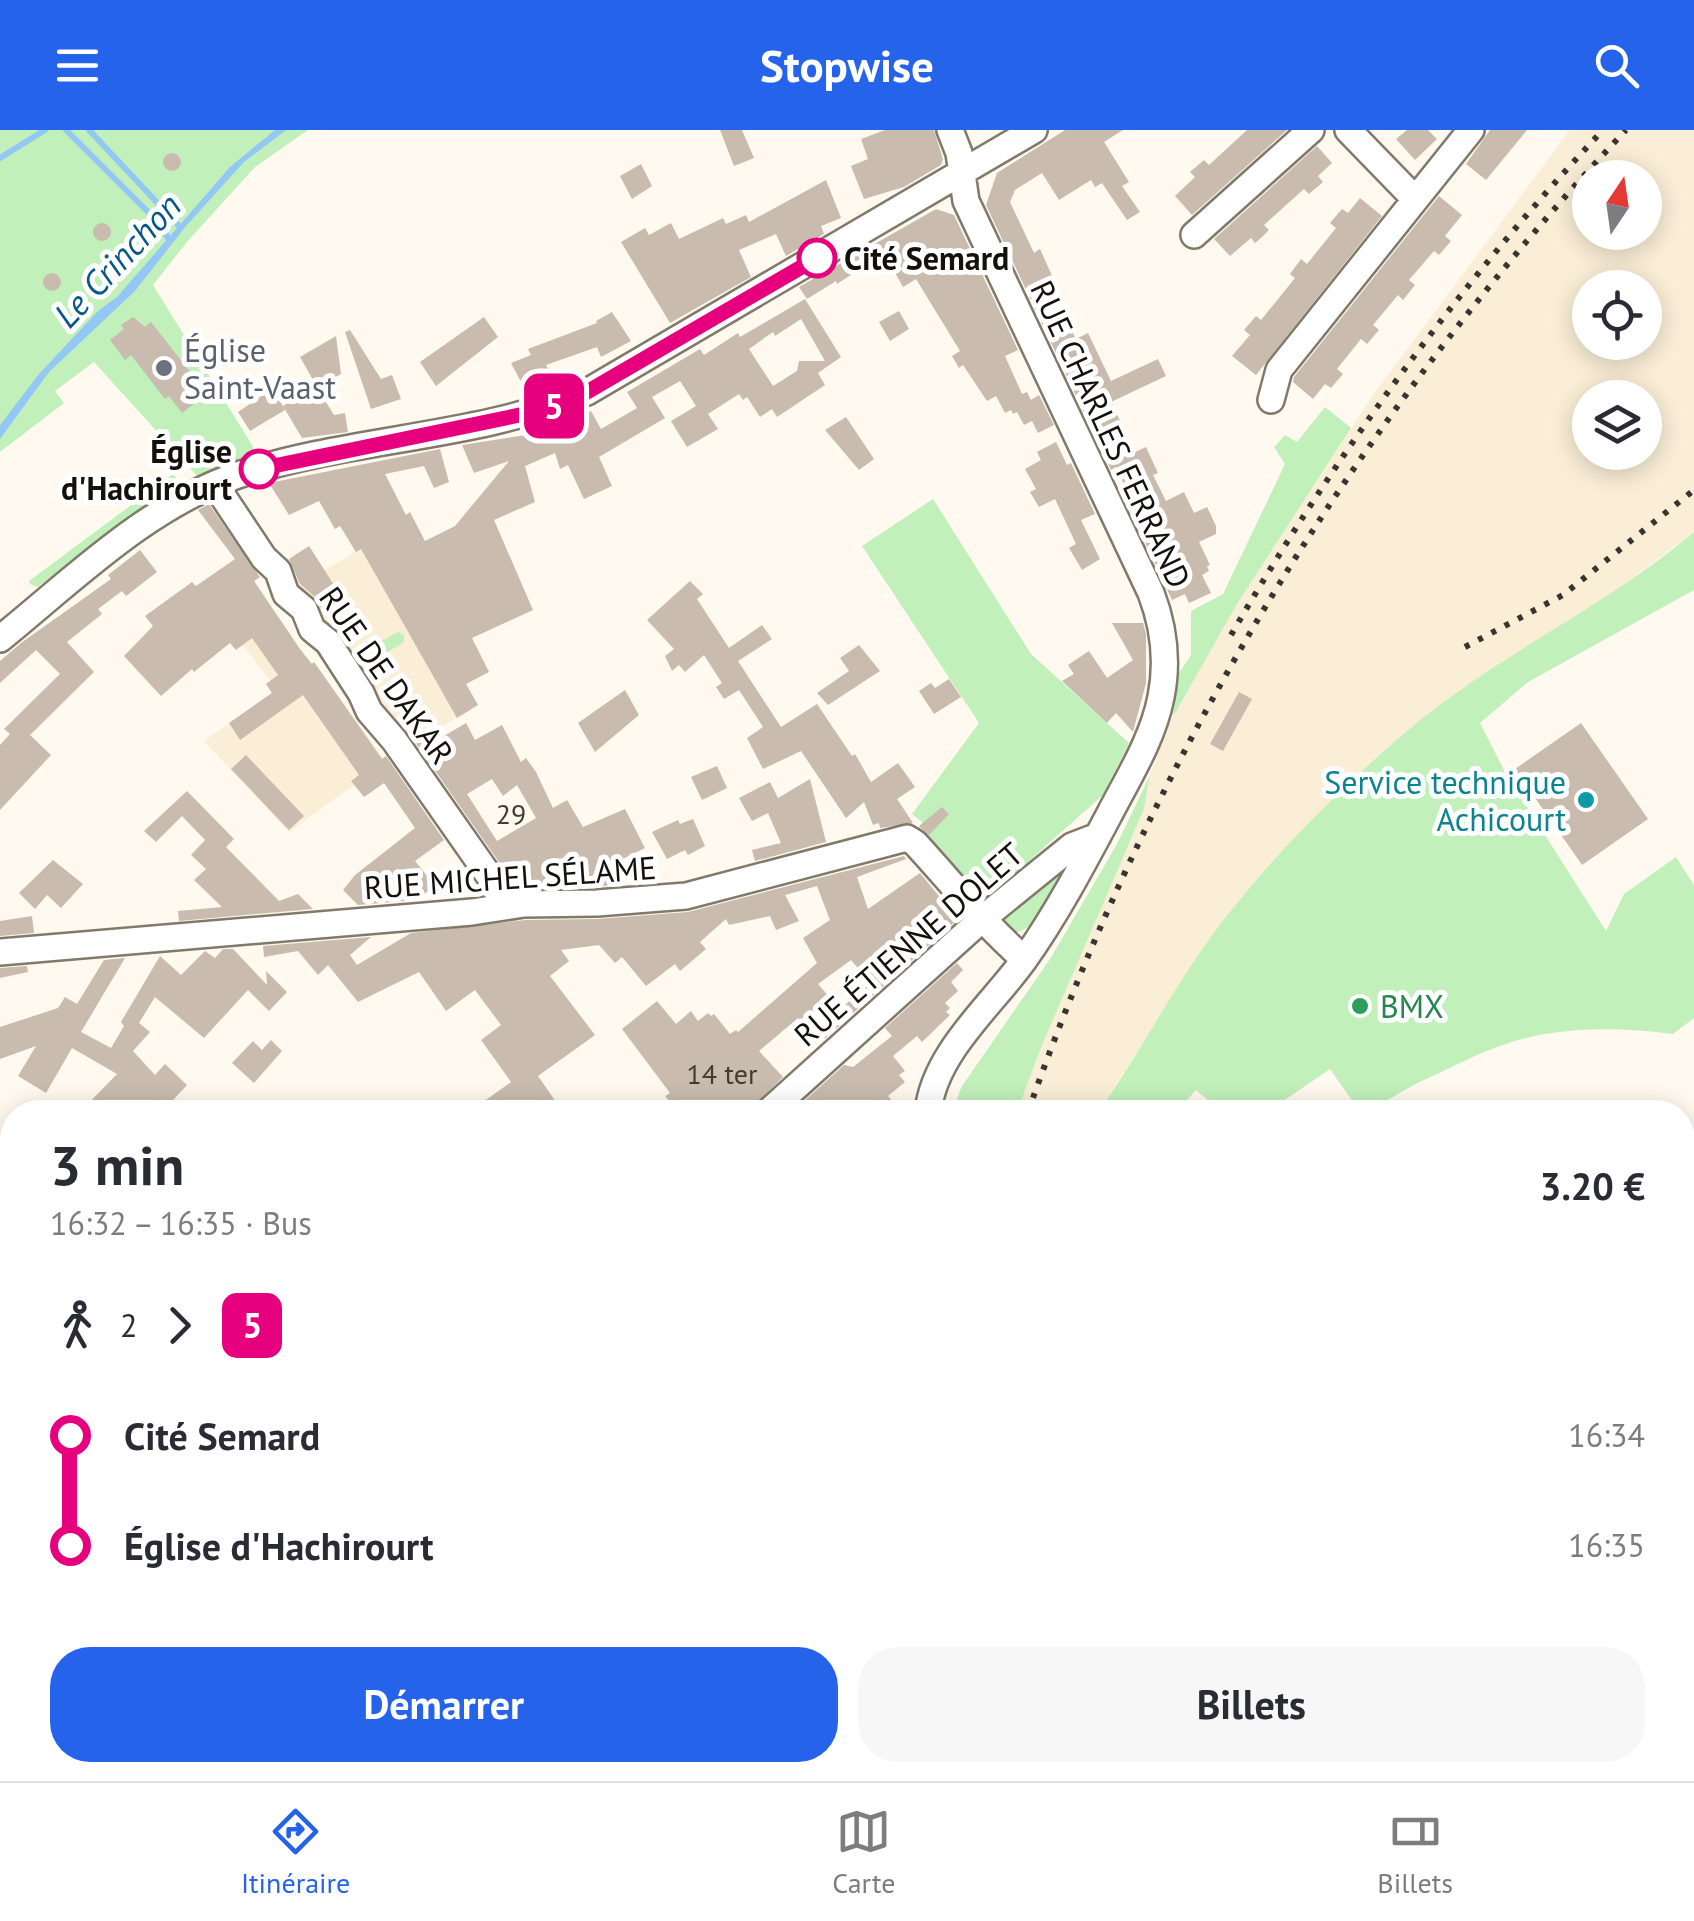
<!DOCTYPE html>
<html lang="fr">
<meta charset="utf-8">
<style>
body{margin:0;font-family:"PT Sans",sans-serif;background:#f7f7f7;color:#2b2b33;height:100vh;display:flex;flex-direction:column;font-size:38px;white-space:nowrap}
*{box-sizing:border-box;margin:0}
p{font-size:32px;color:#7c7c81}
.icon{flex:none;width:55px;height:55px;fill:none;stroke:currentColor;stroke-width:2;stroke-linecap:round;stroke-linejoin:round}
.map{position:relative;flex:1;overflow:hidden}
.details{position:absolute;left:0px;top:970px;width:1695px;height:682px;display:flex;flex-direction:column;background:#fff;border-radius:40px 40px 0 0;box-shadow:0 5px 25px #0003}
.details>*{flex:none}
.badge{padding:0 20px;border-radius:15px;font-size:35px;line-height:65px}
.needle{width:65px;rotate:13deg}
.tools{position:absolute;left:1572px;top:30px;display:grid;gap:20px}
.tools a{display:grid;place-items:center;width:90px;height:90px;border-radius:50%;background:#fff;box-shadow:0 5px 25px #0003;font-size:50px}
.map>.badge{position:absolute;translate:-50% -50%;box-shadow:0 0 0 5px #fff}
.legs{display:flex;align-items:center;gap:15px;height:110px;padding:0 50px;font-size:32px}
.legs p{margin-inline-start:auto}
.overview{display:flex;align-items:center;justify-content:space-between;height:170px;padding:0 50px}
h1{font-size:55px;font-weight:700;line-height:75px}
.button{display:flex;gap:20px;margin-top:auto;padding:20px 50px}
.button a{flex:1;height:115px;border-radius:40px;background:#2563eb;color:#fff;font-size:40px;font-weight:700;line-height:115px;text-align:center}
.button a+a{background:#f7f7f7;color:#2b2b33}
ul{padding:0 50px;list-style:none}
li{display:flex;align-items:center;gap:35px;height:110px;font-size:38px}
li i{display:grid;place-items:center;width:15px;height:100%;margin:0 12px;background:currentColor}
li i::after{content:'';width:25px;height:25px;margin:-12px;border:8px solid;border-radius:50%;background:#fff}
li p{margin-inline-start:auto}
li:first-child i{background:linear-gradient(#0000 50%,currentColor 0)}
li:last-child i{background:linear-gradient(currentColor 50%,#0000 0)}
header{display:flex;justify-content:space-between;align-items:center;height:130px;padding:0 50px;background:#2563eb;color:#fff;font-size:45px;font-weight:700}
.tab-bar{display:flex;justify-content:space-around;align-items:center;height:140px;border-top:2px solid #e1e1e2;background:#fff;font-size:28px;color:#7c7c81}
.tab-bar a{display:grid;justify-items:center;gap:5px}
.tab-bar .active{color:#2563eb}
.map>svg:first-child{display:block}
.commercial{fill:#ffebe3}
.built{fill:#faeed6;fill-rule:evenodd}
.green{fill:#c1f0ba}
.water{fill:#94c8f4}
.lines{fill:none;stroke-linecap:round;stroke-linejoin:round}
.stream{stroke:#94c8f4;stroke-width:6}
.building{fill:#c9bbae;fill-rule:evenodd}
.minor-casing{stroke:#817a6b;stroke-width:30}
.minor{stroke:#fff;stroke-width:25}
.rail{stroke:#38342f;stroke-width:6;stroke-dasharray:5 10;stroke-linecap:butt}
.line-1-casing{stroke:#fff;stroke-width:22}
.line-1{stroke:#e6007e;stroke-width:15}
.stop-1-dot{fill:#fff;stroke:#e6007e;stroke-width:5}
.worship-dot{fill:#6b7280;stroke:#fff;stroke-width:4}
.culture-dot{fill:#0f9aa8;stroke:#fff;stroke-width:4}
.leisure-dot{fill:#2e9e5b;stroke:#fff;stroke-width:4}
.labels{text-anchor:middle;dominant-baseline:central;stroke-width:10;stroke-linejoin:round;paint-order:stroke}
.number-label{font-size:28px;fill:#413c34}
.stop-label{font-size:32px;font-weight:bold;fill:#14110c;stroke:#fff;text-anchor:start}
.worship-label{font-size:32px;fill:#5b616d;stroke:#fff;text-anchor:start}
.street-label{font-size:32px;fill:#14110c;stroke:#fff}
.culture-label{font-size:32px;fill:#0d838f;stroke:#fff;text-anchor:end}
.leisure-label{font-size:32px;fill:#27864d;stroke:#fff;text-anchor:start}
.water-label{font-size:35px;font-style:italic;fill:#075789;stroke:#fff}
</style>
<header><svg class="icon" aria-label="menu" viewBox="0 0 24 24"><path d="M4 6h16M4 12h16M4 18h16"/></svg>Stopwise<svg class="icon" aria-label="search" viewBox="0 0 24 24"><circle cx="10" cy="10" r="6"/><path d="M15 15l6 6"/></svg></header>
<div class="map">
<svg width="1694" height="1651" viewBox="0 0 1694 1651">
<rect width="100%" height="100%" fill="#fff9ef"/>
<path class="commercial" d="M1682,1375l12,27v120l-11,9z"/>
<path class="built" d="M1570,0h124v402l-99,74 -137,85 -47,37 -122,116 -77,92 -114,176h-81l23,-62 104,-241 6,-34 23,-58 64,-113 136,-209zM1590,48h55v54h-55zM1590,158h55v54h-55zM1590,268h55v54h-55z
M370,398l20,71 8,16 47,33 33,57 -66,39 -129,-181 26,-17 16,24 30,-18 -7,-13z
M210,474l63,6 20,28 -2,2 12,12 -3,3 9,11 5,-4 69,96 -31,22 2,5 -65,47 -85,-91 73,-52z
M860,1640h61l-2,11h-61z"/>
<path class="green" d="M0,0h308l-53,37 -68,75 -34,43 99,160 9,24 -53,19 -114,-126 -39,29 9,12 -64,49z
M1325,277l26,21 -114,176 -64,113 6,-44 12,-18v-44l32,-17 62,-130 -11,-17 11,-12 12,7z
M173,344l8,11 -144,102 -7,-3 -1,-3z
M933,369l98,155 98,89 -26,52 -109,97 -20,-1 -59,-60 8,-8 -11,-9 67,-91 -117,-177z
M1694,402v58l-166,92 -48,41 25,49 101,159 18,-37 52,-37 18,28v133l-21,16c-54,-7 -115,-8 -167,10 -29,9 -57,25 -84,37 -21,9 -49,32 -68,31l4,-3 -28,-40 -63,43h-45l-26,-22 -20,22h-78c41,-57 73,-121 115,-178 55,-74 130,-149 200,-208 88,-73 194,-120 281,-194z
M398,502l6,3v7l-23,14 -7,-3 2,-9z
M1150,645l-6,34 -104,241 -23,62h-65l10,-26 88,-127 67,-115z
M1075,727c-14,23 -35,76 -64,76l-8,-15z
M0,1523l12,12v105h108l11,11h-131z
M921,1640h313l7,11h-322z
M1271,1640h45l6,11h-44z"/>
<path class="water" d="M275,0h11l-42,32 -58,64 -51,65 -86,81 -49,67v-14l39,-51 59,-63 19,-14 113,-130z"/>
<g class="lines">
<path class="stream" d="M66,0l95,95 8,15
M89,0l91,97
M0,28l45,-28"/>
</g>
<path class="building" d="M720,0h22l12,28 -20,8z
M885,0h49l9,29 -2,6 -37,22 -40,12 -13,-33 17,-7 -7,-20z
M1065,0h58l-19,12 25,40 -7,4 18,26 -13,8 -25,-37 -7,4 -4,-7 -32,20 -17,-27 -27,17 -5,12 24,51 6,-4 17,38 -6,4 25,48 12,-6 23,48 47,-22 8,17 -55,26 24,50 11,-5 12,26 -5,2 13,26 18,-9 10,21 13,-6 9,19v8l-17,8 11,23 -3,1 2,5 -7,4 9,18 -22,10 -4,-9 -13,6 -45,-96 5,-2 -16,-35 -5,3 -125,-265 11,-32z
M1247,0h40l-95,85 -17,-19 20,-19 -5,-5 14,-12 5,5z
M1407,0h21l9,9 -22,21 -19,-21z
M1490,0h37l-41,50 -20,-16z
M1317,16l15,17 -14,13 5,6 -14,12 -5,-5 -40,36 5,5 -7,7 -7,6 -4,-5 -21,18 -16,-17z
M163 32a9 9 0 1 1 18 0a9 9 0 1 1-18 0Z
M641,34l11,22 -20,13 -12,-23z
M826,50l15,38 -20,8 3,8 -38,22 -10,-22 -37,16 12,27 -81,46 -49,-81 24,-14 4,7 22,-12 8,16 44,-21 3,6 20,-9 3,7z
M1439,66l23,19 -17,21 6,5 -12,14 -5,-4 -25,29 6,5 -12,15 -5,-5 -25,30 6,5 -12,14 -6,-5 -24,30 6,5 -12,14 -6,-4 -12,15 -20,-17 1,-5z
M1360,68l22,18 -126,159 -24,-19 18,-21 -6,-5 12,-14 5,4 34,-42 -5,-4 11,-15 6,5 29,-36 -6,-5 12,-14 6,4z
M936,79l18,6 64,135 -13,6 17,38 5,-2 4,8 8,-5 15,30 -16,8 -6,-12 -8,4 -7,-13 -4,2 -2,-4 -6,3 -9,-17 -9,5 -24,-36 -4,3 -7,-12 8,-5 -44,-72 -13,8 -19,-34 -47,31 -1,-3 -29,18 -8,-12z
M93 102a9 9 0 1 1 18 0a9 9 0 1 1-18 0Z
M43 152a9 9 0 1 1 18 0a9 9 0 1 1-18 0Z
M805,169l36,58 -23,16 7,12 -48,32 -5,-8 -12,8 -13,-20 -4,3 -4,-6 -31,20 10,15 -31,18 -16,-26 25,-15 -16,-25 -28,16 13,21 -66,39 13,29 -28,13 -16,-34 -8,4 -5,-16 -30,13 10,36 -41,18 39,90 -61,28 17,34 -23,12 12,21 -21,13 -96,-169 -5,3 -16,-26 -5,3 -16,-28 -30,14 -20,-32 171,-34 9,33 -15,6 -10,-22 -39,8 21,41 4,-3 15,29 30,-15 54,-65 -35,12 -12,-28 64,-10 2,3 63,-27 10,18 36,-21 -10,-16 73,-43 4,6 34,-22 2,4zM801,189l24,42h-26l-2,10 -24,15 -24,-37 24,-17 2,4z
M899,181l10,18 -19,12 -11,-19z
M612,182l19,29 -30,16 -4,-10 -51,18 9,17 -18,7 -4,-12 -12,5 -10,-19 20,-8 -3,-6 69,-26 -1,-2z
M133,187l12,10 6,-5 43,55 -4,3 13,17 -21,16 -13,-17 -4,3 -34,-44 -6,5 -15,-20 14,-11 -3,-4z
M484,187l14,20 -62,49 -16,-24z
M350,200l31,49 11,-4 9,24 -30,10 -26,-77z
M336,206l5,38 -24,13 -17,-30z
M316,256l18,29 11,-2 3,19 -46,6 -19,-32z
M273,258l12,22 -35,21 -12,-19z
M846,287l28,42 -15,11 -34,-40z
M1056,312l11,23 4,-2 24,51 -14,6 19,39 -18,11 -13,-22 7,-4 -21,-45 -16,8 -9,-15 6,-3 -11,-20 16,-9 -4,-8z
M209,374l51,73 -6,4 46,68 12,15 2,-2 68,97 4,-3 58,84 -29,21 20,25 -19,14 -58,5 -15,-15 12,-15 60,-47 -31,-45 -20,14 -13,-16 8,-6 -56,-80 -63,45 -11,-17 43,-30 -6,-9 12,-9 -26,-37 -16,12 -6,-7 -36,29 -2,-3 -31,27 -37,-40 29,-30 -8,-10 47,-34 4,4 39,-27 -37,-49z
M309,416l32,50 -20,12 -6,-11 -15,-13 -11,-25z
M140,420l17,22 -31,24 -4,-5 -24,18 4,5 -35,28 27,30 -64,63 21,20 -51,55v-65l10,-11 -6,-5 56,-55 -24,-24 -36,33v-22l21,-18 90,-64 -3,-4z
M690,451l13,13 -6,5 32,49 33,-23 10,14 -34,22 43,66 36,-23 35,52 3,-2 16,28 27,-19 17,24 -18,12 16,24 -33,5 -1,-5 -6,2 -9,-23 -18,16 -45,-67 -38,18 -16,-31 16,-11 -24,-37 -15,9 -8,-12 6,-4 -18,-28 -19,17 -6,-7 -7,6 -7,-15 9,-7 -27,-29z
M1112,493h31l3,11v49l-13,49 -17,-19 -9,10 -45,-42 12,-7 -6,-9 21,-14 18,27 26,-18z
M859,515l21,26 -52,34 -11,-12 32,-22 -9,-13z
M949,549l12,18 -27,17 -15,-23 12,-8 4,5z
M625,560l14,25 -44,37 -17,-29z
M1239,562l13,7 -29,52 -13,-7z
M466,593l9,17 27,-15 19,37 5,-4 10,14 17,36 14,-8 16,27 42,-18 20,39 -37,18 8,15 -10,5 -92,3 -11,-21 -88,-126 13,-10 6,10zM492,649l11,17 14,-11 19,33 -39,23 -30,-47z
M1581,593l67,96 -66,46 -67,-96z
M246,625l58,61 -15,14 -58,-61z
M717,636l10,22 -25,12 -11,-23z
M810,649l16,63 -71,19 -3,-11 29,-7 -13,-30 -16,8 -13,-23 31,-16 8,16z
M187,661l47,48 -8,8 53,54 19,-7 15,15 -134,12 -1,-10 44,-4 -28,-27 12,-11 -15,-14 14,-15 -23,-24 -26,26 -12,-11z
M942,677l7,7 -20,21 -10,-9z
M693,689l12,27 -17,9 -3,-5 -18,9 -15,-27 26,-12 2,4z
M904,726l2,3 -49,18 11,32 52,-36 38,46 -138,124 -22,-25 -39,33 24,26 -30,30h-9l-6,5h-61l-12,-16 5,-3 -48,-64 35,-28 19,23 15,-13 7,10 10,-8 3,3 3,-2 16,20 6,-4 2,2 79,-69 -14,-25 27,-18 -13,-34 -32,9 14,26 -23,9 -6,-14 -41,9 -3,-6 -26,23 6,7 -26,22 -5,-7 -29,22 -24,-29 -7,6 -16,-18 -38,5 8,11 -19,15 45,59 -57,41 25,36h-72l-8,-10 28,-20 -30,-42 20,-15 -26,-35 -29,21 -27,-39 -61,30 -30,-37 -10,10 -20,-24 -34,6 -1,-11 108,-9 -21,18 7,10 54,-32 114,-13 72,-1 91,-7zM851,830l20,23 -31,26 -22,-25z
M53,730l30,24 -22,24 -14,-13 -12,14 -16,-16z
M32,786l2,17 -34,3v-15z
M223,819h10l34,36 -1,-14 21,21 -18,19 -21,-21 -44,48 -49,-41 -16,26 11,9 -17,19 22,24 10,-11 22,21 -25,27h-82l37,-38 -45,-26 -26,45 -28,-17 18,-30 -36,13v-32l58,-19 7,-11 12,7 27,-44 21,-2 -44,74 30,16 13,-22 -3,-4 39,-66 21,19 24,-24 10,7z
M957,833l6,7 -12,12 7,9 -13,12 5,5 -4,4 4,3 -28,27 -5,-6 -24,20 12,15 -6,4 6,7 -17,14 14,16h-110l52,-47 9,2 39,-31 -7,-8z
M27,836l1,6 -28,6v-10z
M271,910l11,11 -28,32 -22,-20 21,-22 9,9z"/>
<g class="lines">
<g class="minor-casing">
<path id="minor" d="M1348,0l66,68
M1194,105l117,-105
M1271,270l8,-30 192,-240
M218,353l6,15 40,60 14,13 8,23 18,15 8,20 16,13 33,51 8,18 25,29 96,137 14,29
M0,509c74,-60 147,-133 238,-164 114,-38 238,-36 349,-83l447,-262
M0,822l472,-40 52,-8 73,-1 89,-7 221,-58 8,5c36,39 69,81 109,116
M768,982l214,-193 90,-73 26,-10
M928,982c6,-59 63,-106 96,-152 32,-45 59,-96 85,-145 19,-37 44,-76 52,-118 7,-35 3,-70 -10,-104l-185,-392 -7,-48 -9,-23
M1682,1142l12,1
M0,1363l12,16
M1687,1377l7,25
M1682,1596l12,15
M254,1640l14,11
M1463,1640l8,11
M317,1651l5,-11
M823,1651l3,-11"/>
</g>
<use href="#minor" class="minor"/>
<path class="rail" d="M1231,505c105,-181 229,-353 372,-505
M1465,517l98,-52 131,-105
M1028,982c127,-363 334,-702 598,-982
M868,1651l2,-11"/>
</g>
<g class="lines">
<g class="line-1-casing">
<path id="line-1" d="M259,339l285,-59 43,-18 230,-134"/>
</g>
<use href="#line-1" class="line-1"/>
</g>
<g class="stop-1-dot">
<circle cx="817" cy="128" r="18"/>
<circle cx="259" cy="339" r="18"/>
</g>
<circle class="worship-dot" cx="164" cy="238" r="10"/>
<circle class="culture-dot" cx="1586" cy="670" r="10"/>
<circle class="leisure-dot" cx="1360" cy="876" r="10"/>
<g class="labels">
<g class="number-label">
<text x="511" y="683">29</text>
<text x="722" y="943">14 ter</text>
</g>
<g class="stop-label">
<text x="844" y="128">Cité Semard</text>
<text x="232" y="321" text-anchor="end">Église<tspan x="232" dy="37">d'Hachirourt</tspan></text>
</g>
<g class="worship-label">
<text x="184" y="220">Église<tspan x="184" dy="37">Saint-Vaast</tspan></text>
</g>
<g class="street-label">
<text transform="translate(1111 304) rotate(65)">RUE CHARLES FERRAND</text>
<text transform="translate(387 545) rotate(55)">RUE DE DAKAR</text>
<text transform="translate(510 747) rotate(-4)">RUE MICHEL SÉLAME</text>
<text transform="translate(908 814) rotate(-41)">RUE ÉTIENNE DOLET</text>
</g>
<g class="culture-label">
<text x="1566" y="652">Service technique<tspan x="1566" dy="37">Achicourt</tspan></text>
</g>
<g class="leisure-label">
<text x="1380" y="876">BMX</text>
</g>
<g class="water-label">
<text transform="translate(117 130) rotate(-47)">Le Crinchon</text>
</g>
</g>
</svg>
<div class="tools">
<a><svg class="needle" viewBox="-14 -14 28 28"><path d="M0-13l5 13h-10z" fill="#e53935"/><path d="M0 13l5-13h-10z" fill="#7c7c81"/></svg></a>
<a><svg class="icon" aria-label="locate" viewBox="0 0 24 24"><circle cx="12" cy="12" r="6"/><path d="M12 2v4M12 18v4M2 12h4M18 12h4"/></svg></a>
<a><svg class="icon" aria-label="layers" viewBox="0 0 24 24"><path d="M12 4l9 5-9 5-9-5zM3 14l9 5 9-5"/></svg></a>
</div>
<b class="badge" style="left:554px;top:276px;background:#e6007e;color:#fff">5</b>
<section class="details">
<div class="overview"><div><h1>3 min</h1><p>16:32 – 16:35 · Bus</p></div><b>3.20 €</b></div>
<div class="legs"><svg class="icon" aria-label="walk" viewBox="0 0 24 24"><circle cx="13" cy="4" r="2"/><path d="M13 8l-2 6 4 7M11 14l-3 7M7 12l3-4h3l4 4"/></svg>2<svg class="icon" aria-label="forward" viewBox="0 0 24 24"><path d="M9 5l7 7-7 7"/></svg><b class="badge" style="background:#e6007e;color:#fff">5</b></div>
<ul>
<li><i style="color:#e6007e"></i><b>Cité Semard</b><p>16:34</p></li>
<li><i style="color:#e6007e"></i><b>Église d'Hachirourt</b><p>16:35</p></li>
</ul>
<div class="button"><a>Démarrer</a><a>Billets</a></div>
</section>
</div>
<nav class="tab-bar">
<a class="active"><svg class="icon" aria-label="directions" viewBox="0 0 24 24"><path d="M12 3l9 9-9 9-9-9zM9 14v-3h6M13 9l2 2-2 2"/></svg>Itinéraire</a>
<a><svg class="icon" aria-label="map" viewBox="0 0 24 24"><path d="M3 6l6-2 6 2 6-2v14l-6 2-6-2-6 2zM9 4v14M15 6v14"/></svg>Carte</a>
<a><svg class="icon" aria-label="tickets" viewBox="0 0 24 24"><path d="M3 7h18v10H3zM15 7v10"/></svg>Billets</a>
</nav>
